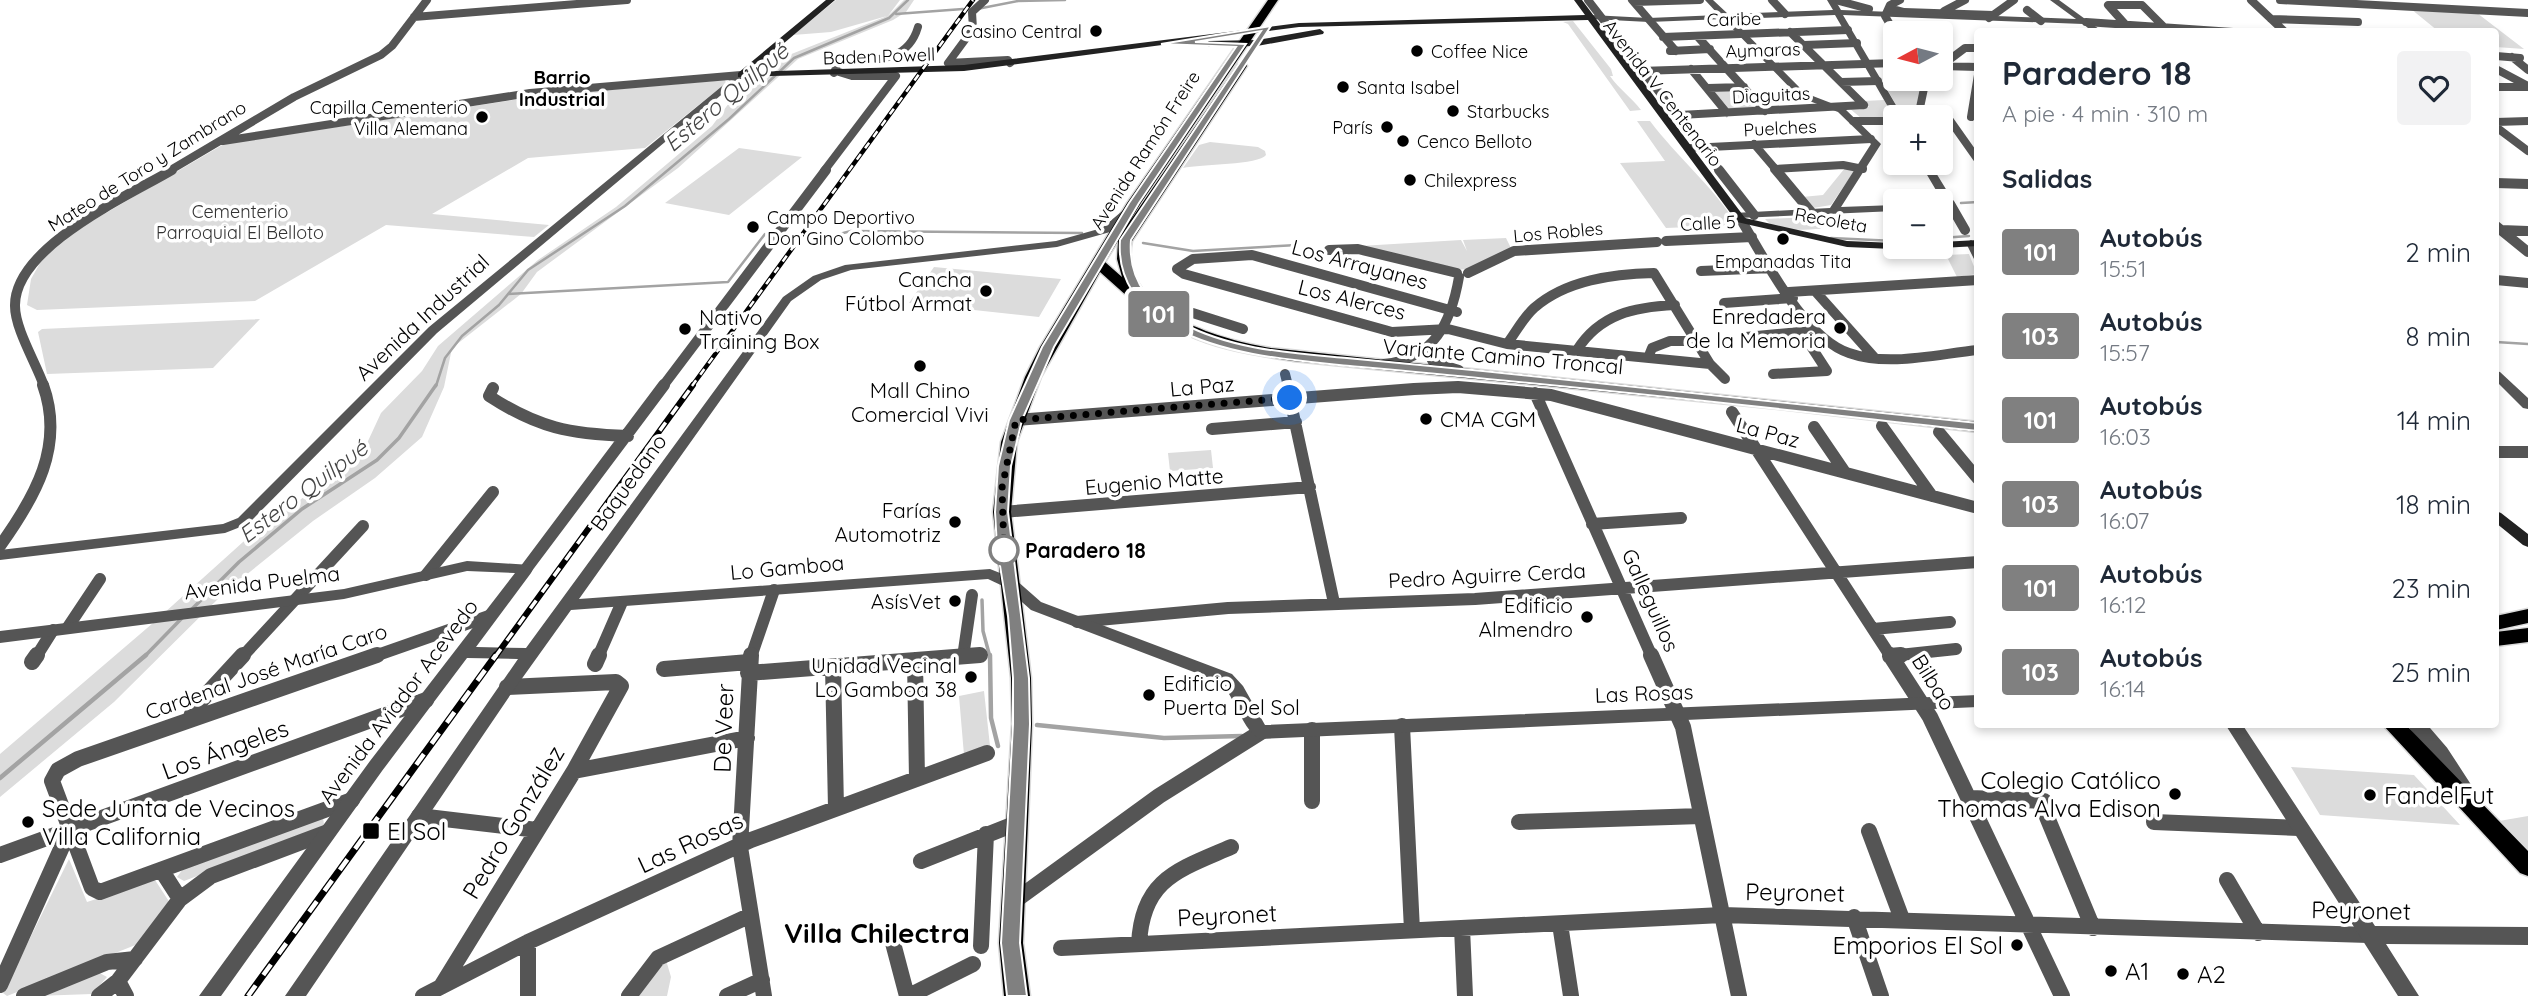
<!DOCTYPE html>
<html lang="es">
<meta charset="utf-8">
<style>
body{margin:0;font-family:Quicksand,sans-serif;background:#f2f2f3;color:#1f2937;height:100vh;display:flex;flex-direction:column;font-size:26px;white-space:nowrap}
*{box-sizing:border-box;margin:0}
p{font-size:23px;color:#747a83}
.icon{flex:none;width:38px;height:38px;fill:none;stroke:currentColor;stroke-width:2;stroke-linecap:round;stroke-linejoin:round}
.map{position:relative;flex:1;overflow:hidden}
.panel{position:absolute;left:1974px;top:28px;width:525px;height:700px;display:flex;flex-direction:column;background:#fff;border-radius:7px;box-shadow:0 4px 10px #0003}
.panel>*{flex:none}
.badge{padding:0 14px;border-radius:5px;font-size:24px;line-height:46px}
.needle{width:46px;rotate:263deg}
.controls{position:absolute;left:1883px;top:21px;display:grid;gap:14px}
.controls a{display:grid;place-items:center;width:70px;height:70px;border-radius:7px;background:#fff;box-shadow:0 4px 10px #0003;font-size:35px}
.you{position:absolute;width:35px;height:35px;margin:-18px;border:5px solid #fff;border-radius:50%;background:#1a73e8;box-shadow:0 0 0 10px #1a73e833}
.map>.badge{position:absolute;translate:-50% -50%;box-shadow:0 0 0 4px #fff}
h2{padding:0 28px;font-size:26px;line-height:63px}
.round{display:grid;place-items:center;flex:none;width:74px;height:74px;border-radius:7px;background:#f2f2f3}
.summary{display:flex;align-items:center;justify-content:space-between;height:119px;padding:0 28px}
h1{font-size:33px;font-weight:700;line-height:52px}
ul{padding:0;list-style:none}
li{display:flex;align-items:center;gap:21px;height:84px;padding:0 28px}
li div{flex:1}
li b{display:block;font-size:26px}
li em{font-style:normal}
li .badge{min-width:77px;font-weight:700;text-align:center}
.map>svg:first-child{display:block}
.green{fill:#dcdcdc}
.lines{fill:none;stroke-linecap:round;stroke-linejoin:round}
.stream-far2{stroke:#a3a3a3;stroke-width:2.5}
.stream-far1{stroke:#a3a3a3;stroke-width:3.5}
.stream{stroke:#a3a3a3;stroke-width:4.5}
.primary-casing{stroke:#dbdbdb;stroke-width:3}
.minor-far3{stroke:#555;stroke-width:8}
.minor-far2{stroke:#555;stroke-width:10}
.minor-far1{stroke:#555;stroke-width:12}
.minor{stroke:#555;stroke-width:16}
.tertiary{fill:#555;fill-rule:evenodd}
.secondary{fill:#222;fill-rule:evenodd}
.primary{fill:#000;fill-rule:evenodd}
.rail-far2-casing{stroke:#000;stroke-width:4.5}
.rail-far1-casing{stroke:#000;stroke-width:6}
.rail-casing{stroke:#000;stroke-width:7}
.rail-far2{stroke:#fff;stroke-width:2.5;stroke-dasharray:7;stroke-linecap:butt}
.rail-far1{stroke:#fff;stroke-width:3.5;stroke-dasharray:10;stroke-linecap:butt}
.rail{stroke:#fff;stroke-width:4.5;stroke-dasharray:13;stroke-linecap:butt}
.line{fill:#808080;stroke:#fff;stroke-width:2}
.walk{stroke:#000;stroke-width:7;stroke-dasharray:0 12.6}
.poi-dot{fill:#000;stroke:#fff;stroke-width:2.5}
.stop-dot{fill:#fff;stroke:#808080;stroke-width:3.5}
.labels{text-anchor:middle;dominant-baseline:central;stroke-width:7;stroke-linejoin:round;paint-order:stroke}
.far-street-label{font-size:18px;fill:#000;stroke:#fff}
.far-poi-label{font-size:18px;fill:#000;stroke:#fff;text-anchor:start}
.far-park-label{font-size:18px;fill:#333;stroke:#fff}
.far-neighbourhood-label{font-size:19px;font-weight:bold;fill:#000;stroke:#fff}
.street-label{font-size:21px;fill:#000;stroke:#fff}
.poi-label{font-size:21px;fill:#000;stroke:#fff;text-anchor:end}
.stop-label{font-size:21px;font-weight:bold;fill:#000;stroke:#fff;text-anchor:start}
.water-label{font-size:23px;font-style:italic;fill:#444;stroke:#fff}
.near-street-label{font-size:24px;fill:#000;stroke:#fff}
.near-poi-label{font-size:24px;fill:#000;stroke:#fff;text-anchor:start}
.near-neighbourhood-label{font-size:28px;font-weight:bold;fill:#000;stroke:#fff}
</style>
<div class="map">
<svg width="2528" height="996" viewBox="0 0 2528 996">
<rect width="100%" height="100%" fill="#fff"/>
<path class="green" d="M836,0h64l-12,16 16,-16h10l-8,12 -13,8 -95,39 -120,109 -141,104 -16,22 -69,54 -8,39 -22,50 -47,41 -62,43 -88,71 -111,110 -114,95v-43l153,-131 90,-81 119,-88 19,-41 41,-42 16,-25 100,-86 78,-53 96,-81 17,-23 60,-48 98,-39 -56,16 -38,3z
M2411,9l66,4 47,36 -28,-2v-15l-58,-1z
M1573,21l38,48 2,7h-3c9,13 21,21 31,34l-11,1 -62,-87 -5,-2z
M725,80l1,3 -81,65 -117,10 -96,56 117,11 -15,12 -148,-12 -131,76 -218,9 -10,-5 4,-26 13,-23 26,-22 154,-90 322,-49z
M1920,80l4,5 -10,32h-11l-16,-28 22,1z
M1743,89l17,20 -30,1 -17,-20z
M1884,100l11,19 -34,-1 -12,-10 20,-1 -5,-6z
M1637,121h13c27,36 63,65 87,104l-71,3 -46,-65 45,-2z
M1210,142l48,5 7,4 1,4c-7,10 -65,9 -83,13l16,-23z
M739,148l63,9 -73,58 -64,-12z
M1845,168l10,2 -24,35 -18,3 -11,-11 21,-2z
M1811,217l10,12c-17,0 -44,5 -56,-10z
M1506,238l5,10 -41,21 -17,1 -93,-24 101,-6 6,11 -4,-11z
M1969,254l8,20 -20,3 -11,-22z
M934,267l127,12 -22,38 -130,-14z
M260,319l-47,49 -166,6 -9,-42 4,-3z
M1211,450l2,18 -43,3 -2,-18z
M984,691l6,55 -26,9 -5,-59z
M2291,767l123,8 46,50 -140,-10z
M2528,816v35l-29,-30z
M323,817l1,8 -5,5 -135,51 -7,-4 9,-12z
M69,859l18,43 68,-22 15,23 -32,41 -131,52 -4,-3z
M666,960l5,17 -4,19h-30z
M96,971l11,6 -15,17 -56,2z"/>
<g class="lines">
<path class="stream-far2" d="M977,9l41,-8 47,-1
M896,14l67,-5
M1961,203l17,-1
M784,235h11
M813,236l15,1 23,-6 231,2
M1831,238l64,3
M1941,238l28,-2
M1143,243l50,8 104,-6
M508,294l220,-12 37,-48
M2496,342l32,2
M436,386l9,-28 17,-22 37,-31 29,-35 97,-64 104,-87 65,-61 95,-40 19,-18"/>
<path class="stream-far1" d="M982,600l1,31 7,26
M191,610l48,-48 63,-53 75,-49 22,-22 37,-53
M144,657l39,-40"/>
<path class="stream" d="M990,655l1,63 7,28
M1037,725l127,13 78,-2
M0,778l146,-123"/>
<g class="primary-casing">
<path id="primary" d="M1268,0h10l-137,203 -11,18 108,-157h8l1,2 -115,175c-15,70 89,99 139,107l707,74v10l-198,-23 -487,-48c-56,-9 -118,-18 -157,-64h-8l-28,-25 -59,105 -24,65 -6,70 20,166 1,46 -9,219 7,53h-26l-5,-53 13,-219 -1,-46 -18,-166 8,-70 24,-65 15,-30 87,-144zM1118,241l-1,18 5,18 -17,-15z
M2528,609v14l-32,7v-14z
M2528,628v14l-32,4v-14z
M2382,724h23l123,127v25l-8,-3z"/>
</g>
<path class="minor-far3" d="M985,0l-13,12 1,17 -25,34 60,-3 2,3
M1588,0l132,171
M1632,0l44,51
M1772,0l13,14
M1835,0l34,9
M2251,0l34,32
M2280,0l248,13
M1634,2l66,-2
M1889,8l15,4 89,3
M2027,10l14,11
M1944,11l21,-11
M414,17l213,-17
M1989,18l25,-18
M2271,19l87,3
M2086,22l147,10
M2125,24l-17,-19h34l21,21
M1790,32l74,73
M1895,33l-10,-17 5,-11 10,-5
M1697,36l68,75
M1663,37l185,-7
M1804,45l53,-2
M1670,51l40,-2
M2496,56l24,2
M2512,57l16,13
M1941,66l24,-18h13
M1941,66l37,1
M1691,69l36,44
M2496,69l32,17
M1640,71l255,-8
M834,73l4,-11c33,-3 69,3 80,-35
M1841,82l37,-1
M2496,87h32
M1708,88l36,-1
M1680,115l184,-10
M1918,117l8,-38
M1971,117l7,-42
M1949,119l29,41
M1853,121h42
M2496,122l32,-1
M2496,127l32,24
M223,141l307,-48 211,-18
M1754,144l23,27
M1690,148l181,-9
M1774,169l69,-4 20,4
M169,171l125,-74 87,-42 11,-9 35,-46
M824,171l72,-95h-44l-13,-4"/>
<path class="minor-far2" d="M1719,170l35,45
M1776,170l35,42
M2496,183l32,1
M1950,204l15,26
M1741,220c24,39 63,118 108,133 39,14 88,1 129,-3
M2496,226l32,26
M2501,230l27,1
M1666,241l86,-4
M1329,250l29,-1 99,24
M1701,271l72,-3
M1468,273l46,-22 143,-9
M2496,280l32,3
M1815,291l59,66
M1789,292l189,-12
M1724,303l69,-5
M1457,312l-205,-57 -59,4 -16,10 7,5 208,58 56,-3 59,15 203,20
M1159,314l18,-6 66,21
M1746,337l65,-6
M1507,344c9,-12 16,-26 27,-36 32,-28 79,-34 120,-35l56,91 15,15
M1422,350l6,2 5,10 26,8
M1577,350c23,-36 57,-43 98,-45
M1648,358l4,-10 18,-7h27
M1384,364c50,-5 67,-41 75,-87
M1285,374l3,12
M1773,374l54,-3 -24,-37
M44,386c-8,-23 -29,-57 -29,-80 -1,-59 113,-110 157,-136
M663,386l163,-216"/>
<path class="minor-far1" d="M1287,385l47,218
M493,388l-4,8c49,32 81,38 139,40
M1535,393l117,264
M1732,412l159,245
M1016,420l398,-31 44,-2 93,8 427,113
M1882,426l50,70
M1814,427l30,44
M1212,429l84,-7
M1939,432l39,47
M2496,452h32
M1002,512l308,-25
M1592,524l89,-6
M0,546c35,-49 65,-100 43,-161
M526,569l138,-184
M426,575l67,-83
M1077,622l151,-14 247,-9 503,-37
M68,627l32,-48
M1873,629l77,-7
M1890,656l66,-7
M36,657l17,-27
M242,657l121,-131
M372,657l117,-41
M598,657l24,-55
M751,657l23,-67
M960,657l20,-2
M963,657l9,-62"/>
<path class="minor" d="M751,655l-11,192 24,149
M1651,655l32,72 56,269
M1890,655l40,62 132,279
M1890,656l11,-1
M915,660l2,119
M32,662l5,-7
M595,664l4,-9
M833,666l3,142
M664,669l85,-7
M748,673l232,-18
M190,719l5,-12 48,-52
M2416,724l25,29 26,40
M1402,726l10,204
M1312,730v71
M574,771l173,-33
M1971,798l73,3
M352,800l-252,92 -8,-4 -40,-107 6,-11 20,-11 299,-104
M419,816l118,14
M2047,817l46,111
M1519,822l182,-6
M2154,822l145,6
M1869,831l33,88
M0,855l426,-155
M921,861l96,-38
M2227,880l31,53
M180,899l31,-23 117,-44
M1013,902l146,-106 102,-64
M1854,917l27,79
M1560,924l11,72
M1462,928l3,68
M528,942v54
M893,943l14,53
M1139,944c3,-65 39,-74 92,-97
M981,946l5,-112
M1061,948l661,-33 647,20
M118,981l8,15
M0,985l70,-156
M442,985l132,-214 47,-85 -5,-4 -109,5
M24,996l83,-34 28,-3
M99,996l19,-15 62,-82 -18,-28
M423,996l105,-54 223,-102 236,-87
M629,996l29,-38 93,-43
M727,996l35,-16
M909,996l64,-32"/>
<path class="tertiary" d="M1705,0h8l15,14 105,-4 -6,-10h8l6,10 235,9 -26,-19h9l44,32h-10l-10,-8 -240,-9 60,102h-8v2l-60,-104 -103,4 73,74 39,15 37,36 -40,63 54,-2v6l-157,7 -4,-1v-4l96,-5 41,-64 -33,-32 -39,-15 -76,-78 -74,3 -58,-3 -4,-2 4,-2 58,3 70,-3z
M738,73l7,2 -308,258 -189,191 -23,9 -225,27v-10l223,-26 15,-6 191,-191z
M1920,163h10l25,41 -1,2 -13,2v-6h2z
M1127,207l5,3 -22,22 -53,15 -206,23 -30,10 -30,21 -212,298 411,-30 25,10 26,23 191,72 11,12 22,39 713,-30v12l-717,32c-18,-6 -26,-43 -41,-57l-189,-72 -26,-23 -17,-8 -417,31 -58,81 -207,305h-21l233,-337 -51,-1 -85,113 -161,225h-22l171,-235 145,-188 -48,-2 -123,28 -344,44v-12l344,-42 123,-28 64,4 2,4 -2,4 -55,74 50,1 257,-351 30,-21 32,-11 211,-24 46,-13z
M1971,240l7,5v15l-4,-1 -8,-16z
M2496,371l4,1 28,26v11l-5,-1 -27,-27z
M2225,724h17l133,202 153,1v18l-142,-1 33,52h-21z"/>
<path class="secondary" d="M826,0h9l-85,72 214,-7 335,-42 286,-8 -11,-15h8l163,218 102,23 48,2v4h25l-5,3 -68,-3 -110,-25 -149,-202 -289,7 -335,44 -226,6v-4z
M1320,29l4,3 -1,2 -66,12 -48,1 -4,-3 4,-3 48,-1z
M1978,240v6l-37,2 -4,-1h4v-5z
M2496,511l5,2 27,21v13l-5,-2 -27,-22z"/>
<use href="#primary" class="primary"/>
<g class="rail-far2-casing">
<path id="rail-far2" d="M692,386l281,-386"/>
</g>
<g class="rail-far1-casing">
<path id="rail-far1" d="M495,657l198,-272"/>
</g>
<g class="rail-casing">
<path id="rail" d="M248,996l248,-341"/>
</g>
<use href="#rail-far2" class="rail-far2"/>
<use href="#rail-far1" class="rail-far1"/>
<use href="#rail" class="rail"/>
</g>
<path class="line" d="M1271,26l-140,214c-3,39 17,65 51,83 50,27 110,30 165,35 45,4 91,9 136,13 165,16 330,34 495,52l6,4 -6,4c-164,-18 -327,-37 -491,-52 -46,-5 -92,-9 -137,-13 -59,-6 -123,-10 -176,-38 -35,-19 -57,-48 -54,-88l141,-209 -66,11 51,2 -107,159 -85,144 -32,73 -11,46 -3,46 21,166 1,46 -10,219 7,53h-20l-6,-53 12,-219v-46l-5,-62 -11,-69 -2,-35 3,-46 11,-46 33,-73 87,-144 107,-156 -75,-3z"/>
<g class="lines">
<path class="walk" d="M1004,550l-2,-62 14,-68 274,-22"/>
</g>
<g class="poi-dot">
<circle cx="1096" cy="31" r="7"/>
<circle cx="1417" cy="51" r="7"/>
<circle cx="1343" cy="87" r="7"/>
<circle cx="1453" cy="111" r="7"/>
<circle cx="482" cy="117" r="7"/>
<circle cx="1387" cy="127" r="7"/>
<circle cx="1403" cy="141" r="7"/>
<circle cx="1410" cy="180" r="7"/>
<circle cx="753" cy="227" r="7"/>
<circle cx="1783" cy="239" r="7"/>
<circle cx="986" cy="291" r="7"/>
<circle cx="1840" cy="328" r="7"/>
<circle cx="685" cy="329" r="7"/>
<circle cx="920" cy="366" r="7"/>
<circle cx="1426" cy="419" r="7"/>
<circle cx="955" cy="522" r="7"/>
<circle cx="955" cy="601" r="7"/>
<circle cx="1587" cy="617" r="7"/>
<circle cx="971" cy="677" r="7"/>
<circle cx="1149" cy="695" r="7"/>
<circle cx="2175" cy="794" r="7"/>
<circle cx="2370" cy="795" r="7"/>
<circle cx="28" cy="822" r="7"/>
<rect x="362" y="822" width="18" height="18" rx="3.5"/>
<circle cx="2017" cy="945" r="7"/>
<circle cx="2111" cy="971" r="7"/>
<circle cx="2183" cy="974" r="7"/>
</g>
<circle class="stop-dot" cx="1004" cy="550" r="14"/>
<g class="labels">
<g class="far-street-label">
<text transform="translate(1734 19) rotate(-2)">Caribe</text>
<text transform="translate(1763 50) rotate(-2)">Aymaras</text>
<text transform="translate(879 56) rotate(-2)">Baden Powell</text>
<text transform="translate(1663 93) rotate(52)">Avenida V Centenario</text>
<text transform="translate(1771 95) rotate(-3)">Diaguitas</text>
<text transform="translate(1780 128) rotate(-3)">Puelches</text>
<text transform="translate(1145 150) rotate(-57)">Avenida Ramón Freire</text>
<text transform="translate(147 166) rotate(-32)">Mateo de Toro y Zambrano</text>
<text transform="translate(1831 220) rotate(10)">Recoleta</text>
<text transform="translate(1708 223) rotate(-3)">Calle 5</text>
<text transform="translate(1558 232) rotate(-5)">Los Robles</text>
</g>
<g class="far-poi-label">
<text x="1082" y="31" text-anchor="end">Casino Central</text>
<text x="1431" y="51">Coffee Nice</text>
<text x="1357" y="87">Santa Isabel</text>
<text x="468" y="107" text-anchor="end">Capilla Cementerio<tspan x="468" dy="21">Villa Alemana</tspan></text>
<text x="1467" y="111">Starbucks</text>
<text x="1373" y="127" text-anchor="end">París</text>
<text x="1417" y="141">Cenco Belloto</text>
<text x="1424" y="180">Chilexpress</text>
<text x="767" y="217">Campo Deportivo<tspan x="767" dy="21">Don Gino Colombo</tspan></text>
<text x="1783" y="261" text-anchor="middle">Empanadas Tita</text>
</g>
<g class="far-park-label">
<text x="240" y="211">Cementerio<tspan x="240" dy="21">Parroquial El Belloto</tspan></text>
</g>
<g class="far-neighbourhood-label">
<text x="562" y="77">Barrio<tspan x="562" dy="22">Industrial</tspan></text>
</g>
<g class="street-label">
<text transform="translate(1360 264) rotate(15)">Los Arrayanes</text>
<text transform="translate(1352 299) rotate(14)">Los Alerces</text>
<text transform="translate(422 317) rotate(-43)">Avenida Industrial</text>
<text transform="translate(1503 356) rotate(5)">Variante Camino Troncal</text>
<text transform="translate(1202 386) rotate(-5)">La Paz</text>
<text transform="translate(1768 432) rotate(15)">La Paz</text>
<text transform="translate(1154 481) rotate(-5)">Eugenio Matte</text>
<text transform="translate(628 482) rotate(-54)">Baquedano</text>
<text transform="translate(787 567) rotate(-5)">Lo Gamboa</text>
<text transform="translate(1487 575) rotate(-3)">Pedro Aguirre Cerda</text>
<text transform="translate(262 582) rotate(-7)">Avenida Puelma</text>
<text transform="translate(1651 600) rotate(66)">Galleguillos</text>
<text transform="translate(266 671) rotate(-19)">Cardenal José María Caro</text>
<text transform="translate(1934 682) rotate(58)">Bilbao</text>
<text transform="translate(1644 693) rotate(-2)">Las Rosas</text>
<text transform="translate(398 701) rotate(-53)">Avenida Aviador Acevedo</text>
</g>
<g class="poi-label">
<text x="972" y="279">Cancha<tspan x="972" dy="24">Fútbol Armat</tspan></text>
<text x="1826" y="316">Enredadera<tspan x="1826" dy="24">de la Memoria</tspan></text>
<text x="699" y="317" text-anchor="start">Nativo<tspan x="699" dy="24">Training Box</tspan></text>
<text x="920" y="390" text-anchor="middle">Mall Chino<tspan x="920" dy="24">Comercial Vivi</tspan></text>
<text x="1440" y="419" text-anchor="start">CMA CGM</text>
<text x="941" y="510">Farías<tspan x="941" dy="24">Automotriz</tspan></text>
<text x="941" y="601">AsísVet</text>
<text x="1573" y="605">Edificio<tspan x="1573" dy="24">Almendro</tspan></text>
<text x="957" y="665">Unidad Vecinal<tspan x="957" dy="24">Lo Gamboa 38</tspan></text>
<text x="1163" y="683" text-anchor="start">Edificio<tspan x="1163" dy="24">Puerta Del Sol</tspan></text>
</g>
<g class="stop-label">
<text x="1025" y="550">Paradero 18</text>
</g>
<g class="water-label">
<text transform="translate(726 97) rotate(-40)">Estero Quilpué</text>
<text transform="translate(303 491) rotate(-37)">Estero Quilpué</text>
</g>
<g class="near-street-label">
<text transform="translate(723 728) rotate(-88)">De Veer</text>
<text transform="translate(225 749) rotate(-20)">Los Ángeles</text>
<text transform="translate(513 822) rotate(-59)">Pedro González</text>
<text transform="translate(690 842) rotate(-25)">Las Rosas</text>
<text transform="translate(1795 892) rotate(1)">Peyronet</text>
<text transform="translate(2361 910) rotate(1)">Peyronet</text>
<text transform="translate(1227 915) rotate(-3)">Peyronet</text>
</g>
<g class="near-poi-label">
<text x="2161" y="780" text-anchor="end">Colegio Católico<tspan x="2161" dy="28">Thomas Alva Edison</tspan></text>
<text x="2384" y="795">FandelFut</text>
<text x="42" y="808">Sede Junta de Vecinos<tspan x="42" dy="28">Villa California</tspan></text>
<text x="387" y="831">El Sol</text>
<text x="2003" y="945" text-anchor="end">Emporios El Sol</text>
<text x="2125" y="971">A1</text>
<text x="2197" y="974">A2</text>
</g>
<g class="near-neighbourhood-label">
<text x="877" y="932">Villa Chilectra</text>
</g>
</g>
</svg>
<div class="controls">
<a><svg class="needle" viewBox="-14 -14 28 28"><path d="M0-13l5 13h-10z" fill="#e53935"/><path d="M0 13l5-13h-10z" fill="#747a83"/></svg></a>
<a>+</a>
<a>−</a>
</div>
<div class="you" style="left:1290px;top:398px"></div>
<b class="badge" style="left:1159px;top:314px;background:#808080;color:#fff">101</b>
<section class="panel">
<div class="summary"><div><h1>Paradero 18</h1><p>A pie · 4 min · 310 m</p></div><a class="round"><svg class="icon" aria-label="heart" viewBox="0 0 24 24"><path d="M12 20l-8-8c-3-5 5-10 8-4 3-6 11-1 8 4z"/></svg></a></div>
<h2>Salidas</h2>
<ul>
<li><span class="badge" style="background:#808080;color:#fff">101</span><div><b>Autobús</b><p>15:51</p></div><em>2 min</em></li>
<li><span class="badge" style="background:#808080;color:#fff">103</span><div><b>Autobús</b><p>15:57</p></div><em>8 min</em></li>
<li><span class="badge" style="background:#808080;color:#fff">101</span><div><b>Autobús</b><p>16:03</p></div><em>14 min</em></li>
<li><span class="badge" style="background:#808080;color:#fff">103</span><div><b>Autobús</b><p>16:07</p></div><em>18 min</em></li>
<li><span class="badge" style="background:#808080;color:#fff">101</span><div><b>Autobús</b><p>16:12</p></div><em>23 min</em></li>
<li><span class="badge" style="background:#808080;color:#fff">103</span><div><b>Autobús</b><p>16:14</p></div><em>25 min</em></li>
</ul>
</section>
</div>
